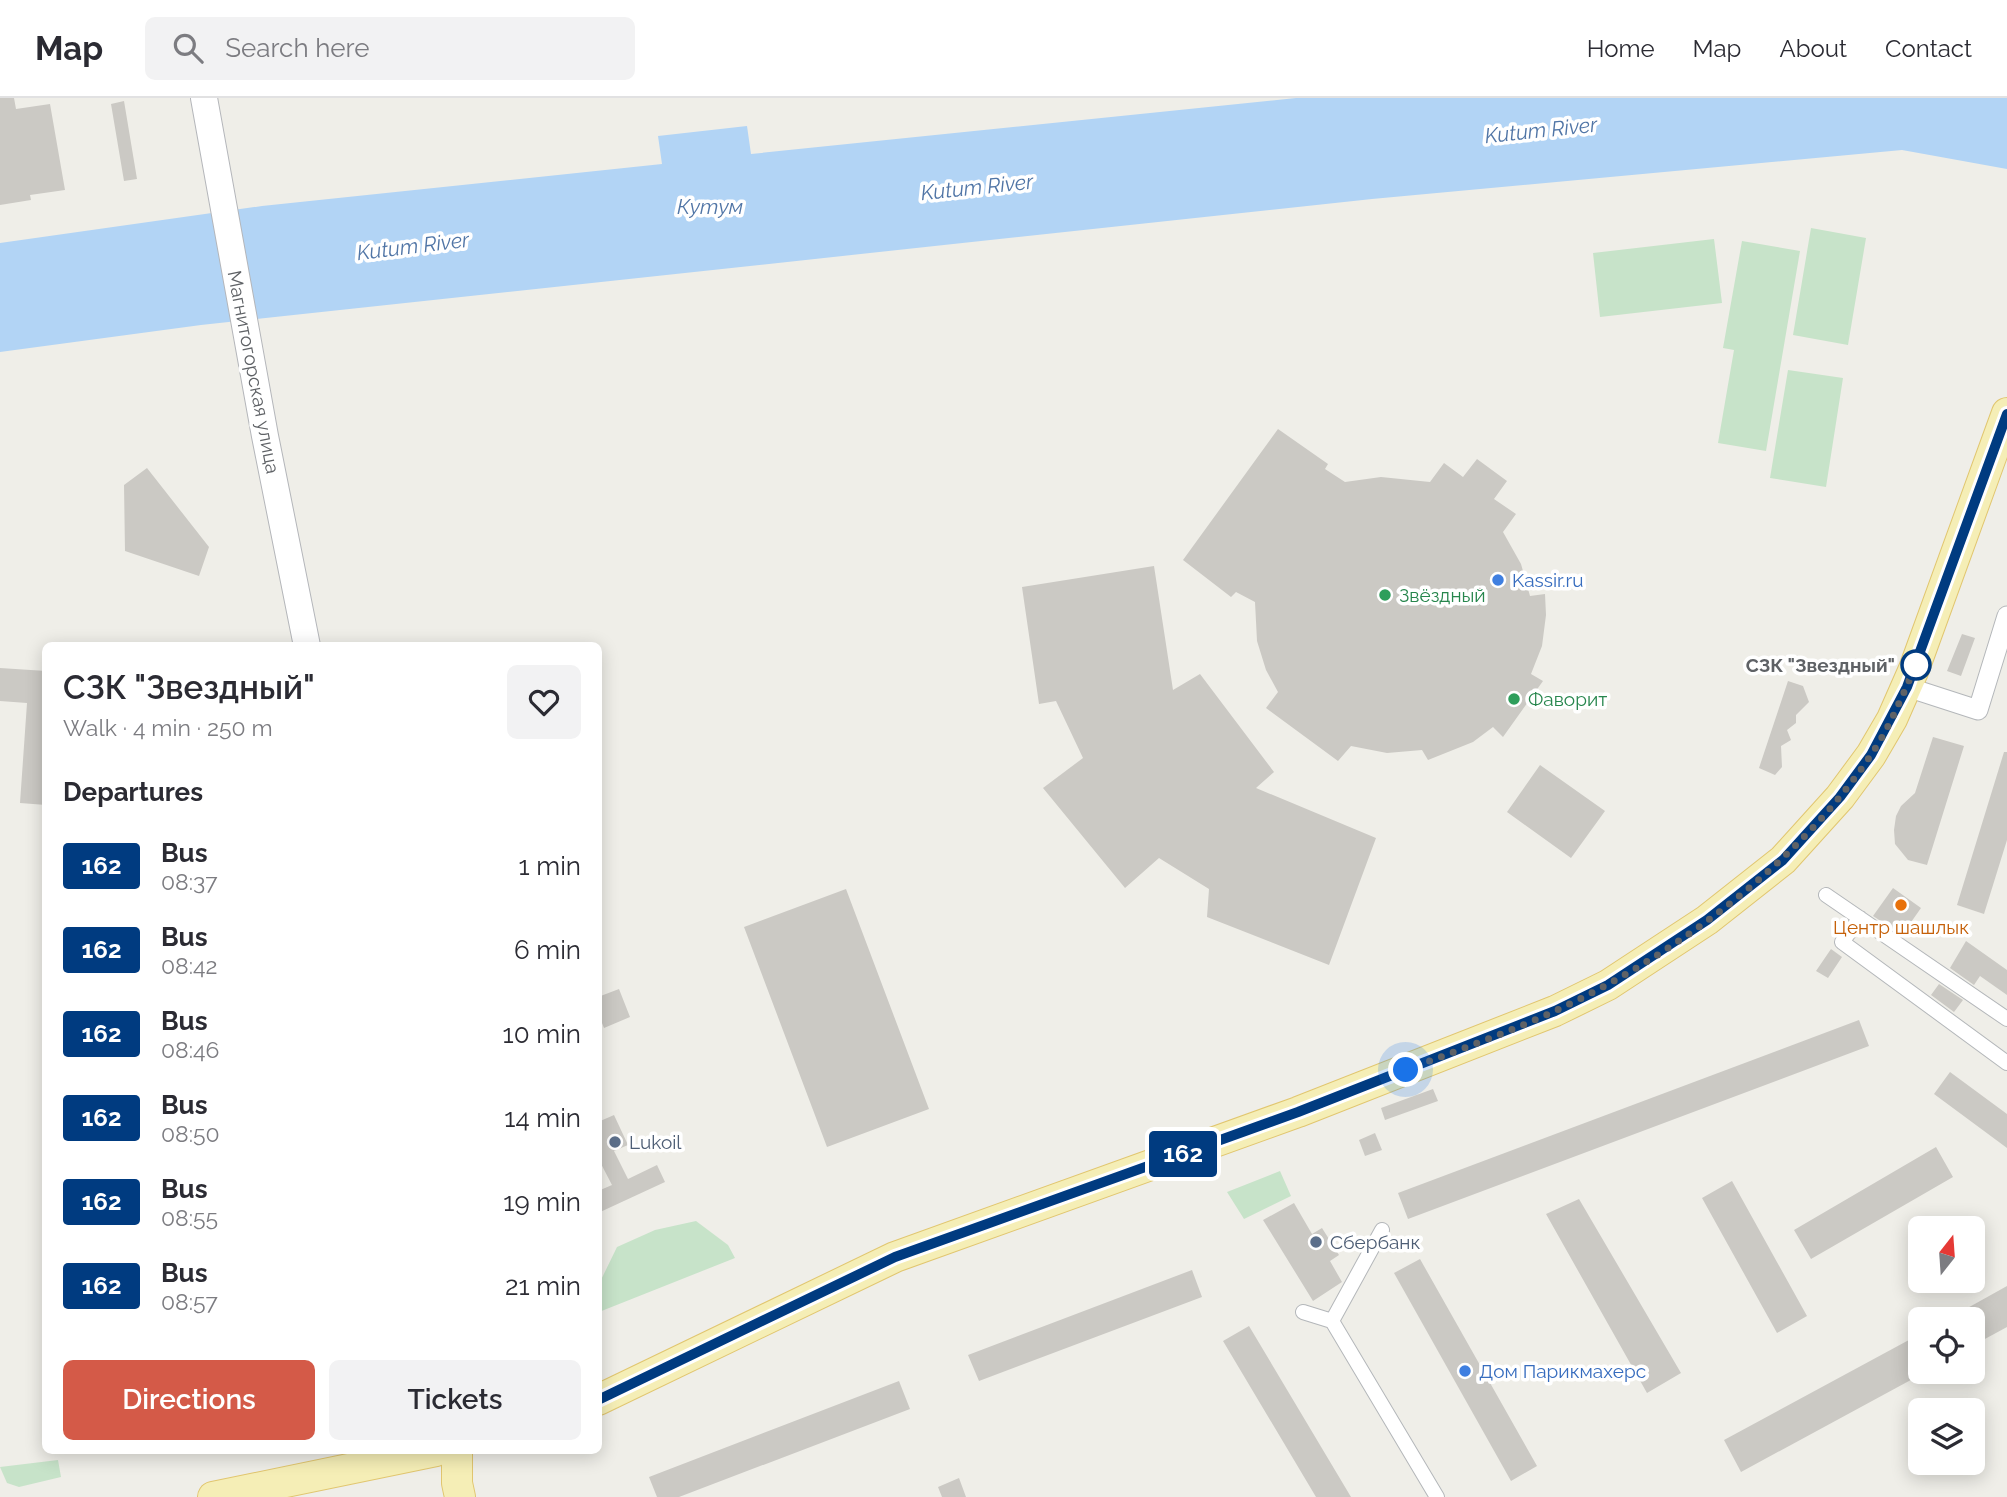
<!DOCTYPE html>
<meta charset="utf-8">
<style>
body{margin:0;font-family:Raleway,sans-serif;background:#f2f2f3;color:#2b2b33;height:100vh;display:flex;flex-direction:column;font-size:26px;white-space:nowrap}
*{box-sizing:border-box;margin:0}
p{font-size:23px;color:#7c7c81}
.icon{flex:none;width:38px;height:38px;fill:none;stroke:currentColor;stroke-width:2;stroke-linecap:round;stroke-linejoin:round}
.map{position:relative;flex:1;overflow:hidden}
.panel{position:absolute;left:42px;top:544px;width:560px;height:812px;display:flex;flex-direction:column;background:#fff;border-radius:10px;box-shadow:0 4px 18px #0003}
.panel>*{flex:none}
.badge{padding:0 14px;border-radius:5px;font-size:24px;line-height:46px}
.needle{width:46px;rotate:17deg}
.fabs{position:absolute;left:1908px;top:1118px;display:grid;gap:14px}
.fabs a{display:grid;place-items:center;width:77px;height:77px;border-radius:10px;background:#fff;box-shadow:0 4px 18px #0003;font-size:35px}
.you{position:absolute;width:35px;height:35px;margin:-18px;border:5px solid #fff;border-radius:50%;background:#1a73e8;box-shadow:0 0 0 10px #1a73e833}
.map>.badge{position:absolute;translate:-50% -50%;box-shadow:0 0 0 4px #fff}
h2{padding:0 21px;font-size:26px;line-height:63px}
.round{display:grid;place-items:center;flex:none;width:74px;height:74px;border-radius:10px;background:#f2f2f3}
.head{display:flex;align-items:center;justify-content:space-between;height:119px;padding:0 21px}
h1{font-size:33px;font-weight:600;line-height:52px}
.action{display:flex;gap:14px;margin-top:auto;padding:14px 21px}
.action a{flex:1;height:80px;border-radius:10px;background:#d45a48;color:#fff;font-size:28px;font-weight:600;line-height:80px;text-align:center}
.action a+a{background:#f2f2f3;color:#2b2b33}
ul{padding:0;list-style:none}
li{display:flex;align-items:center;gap:21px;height:84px;padding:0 21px}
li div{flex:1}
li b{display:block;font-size:26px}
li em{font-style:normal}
li .badge{min-width:77px;font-weight:700;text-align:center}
header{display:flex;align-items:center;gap:42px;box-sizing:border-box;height:98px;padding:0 35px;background:#fff;border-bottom:2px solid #e1e1e2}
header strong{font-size:33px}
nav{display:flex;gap:38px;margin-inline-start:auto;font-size:24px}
.search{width:490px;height:63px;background:#f2f2f3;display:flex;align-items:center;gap:18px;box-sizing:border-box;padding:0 24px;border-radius:10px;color:#7c7c81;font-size:26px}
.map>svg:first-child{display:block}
.green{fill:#c7e3c9}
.water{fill:#b2d4f5}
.building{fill:#cbc9c4}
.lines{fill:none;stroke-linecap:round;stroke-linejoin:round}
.pedestrian-casing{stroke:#b4b7ba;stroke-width:16}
.minor-casing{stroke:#b4b7ba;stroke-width:21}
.secondary-casing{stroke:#b4b6ba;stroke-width:28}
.primary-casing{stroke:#e1c66f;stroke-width:32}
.pedestrian{stroke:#fff;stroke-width:14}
.minor{stroke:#fff;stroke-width:19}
.secondary{stroke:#fff;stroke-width:26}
.primary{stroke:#f5eeb6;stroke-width:30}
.line-casing{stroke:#fff;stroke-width:16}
.line{stroke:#003b80;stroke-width:10}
.walk{stroke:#5f6266;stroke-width:7;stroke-dasharray:0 12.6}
.shop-dot{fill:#3f7fe0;stroke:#fff;stroke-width:2.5}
.leisure-dot{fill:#2e9e5b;stroke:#fff;stroke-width:2.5}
.stop-dot{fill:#fff;stroke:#003b80;stroke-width:3.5}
.food-dot{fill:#e8710a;stroke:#fff;stroke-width:2.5}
.service-dot{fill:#5c6f8a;stroke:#fff;stroke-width:2.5}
.labels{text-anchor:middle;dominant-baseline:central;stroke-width:7;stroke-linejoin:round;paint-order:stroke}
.street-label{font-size:19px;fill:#5f6266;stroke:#fff}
.shop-label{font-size:19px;fill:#366cbe;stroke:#fff;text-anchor:start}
.leisure-label{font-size:19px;fill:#27864d;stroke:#fff;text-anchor:start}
.stop-label{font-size:19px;font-weight:bold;fill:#5f6266;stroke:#fff;text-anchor:end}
.food-label{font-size:19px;fill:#c56008;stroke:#fff}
.service-label{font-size:19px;fill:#4e5e75;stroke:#fff;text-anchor:start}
.water-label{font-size:21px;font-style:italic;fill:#5075a6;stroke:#fff}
</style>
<header>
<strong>Map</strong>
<div class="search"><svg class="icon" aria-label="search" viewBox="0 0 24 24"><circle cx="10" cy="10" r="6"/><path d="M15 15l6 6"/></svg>Search here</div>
<nav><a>Home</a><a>Map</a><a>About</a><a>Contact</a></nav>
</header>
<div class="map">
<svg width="2007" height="1399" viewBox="0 0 2007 1399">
<rect width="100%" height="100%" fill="#efeee8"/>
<path class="green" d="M1811,130l55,10 -18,107 -55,-10z
M1714,141l8,64 -122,14 -7,-64z
M1742,143l58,10 -34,200 -48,-8 16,-93 -11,-2z
M1788,272l55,8 -17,109 -56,-9z
M1280,1073l11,25 -47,23 -17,-27z
M696,1123l32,24 7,13 -136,54v-28l18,-37 38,-17z
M58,1362l3,17 -42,10 -12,-4 -7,-16z"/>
<path class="water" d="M1296,0h711v71l-105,-19 -530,49 -1171,126 -201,27v-109l262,-37 400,-42 -4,-28 89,-10 4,28z"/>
<path class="building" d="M0,0h14l2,11 34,-5 15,86 -35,5 1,5 -31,5z
M124,3l13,78 -13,2 -13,-77z
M1278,331l50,35 -3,5 20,13 36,-5 49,5 14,-19 19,14 14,-18 30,22 -13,18 22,15 -13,18 18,32 9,32 15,-2 1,21 -4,31 -11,28 12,7 -40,56 -10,-10 -20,15 -45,18 -6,-10 -35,3 -36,-7 -13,15 -72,-53 12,-16 -12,-22 -9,-29 -2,-39 -19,-10 -5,5 -48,-37z
M147,370l62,79 -10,29 -74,-25 -1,-66z
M1154,468l19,124 27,-16 74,98 -18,16 120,50 -47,127 -122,-48 2,-28 -50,-31 -34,30 -82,-100 40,-30 -27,-57 -17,3 -17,-117z
M1962,536l13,4 -14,38 -14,-5z
M0,570l46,3v134l-26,-2 7,-100 -27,-2z
M1788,583l15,5 6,16 -13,13v8l-9,7 4,10 -10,6 1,21 -7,8 -16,-7z
M1933,639l31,9 -37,119 -19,-5 -13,-16 -1,-14 2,-14 5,-10 14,-13z
M2004,654h3v88l-23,74 -27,-9z
M1540,667l65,46 -34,47 -64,-46z
M1893,790l28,20 -19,27 -29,-19z
M846,791l83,220 -102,38 -83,-220z
M1966,843l41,29v25l-27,-19 -6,9 -24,-17z
M1831,851l11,8 -14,21 -12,-7z
M1939,886l24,16 -9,12 -23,-17z
M619,891l11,28 -26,11 -6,-15v-16z
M1859,922l10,26 -461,173 -10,-26z
M1950,974l57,42v34l-73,-54z
M1433,991l5,12 -53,19 -4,-12z
M614,1017l14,30 -14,6 14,28 29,-14 8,17 -67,31v-22l14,-6 -14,-27v-36z
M1375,1035l7,17 -17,6 -6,-16z
M1936,1049l17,30 -142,82 -17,-29z
M1732,1083l75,135 -30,17 -75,-135z
M1579,1101l102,174 -34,20 -101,-179z
M1294,1105l18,31 10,-6 17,27 -9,6 12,21 -29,19 -50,-81z
M1420,1161l117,207 -26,15 -117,-208z
M1192,1172l10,27 -223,84 -11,-26z
M2007,1188v41l-35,19v-26h-26z
M1249,1228l102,171h-35l-93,-156z
M1920,1236v41l-179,97 -17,-32z
M899,1283l11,28 -231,88h-22l-8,-20z
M959,1380l7,19h-24l-4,-10z"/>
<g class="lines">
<g class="pedestrian-casing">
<path id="pedestrian" d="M1826,797l181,124
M1860,820l-18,24 165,121
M1382,1132l-50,91 105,176
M1303,1214l29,9"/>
</g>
<g class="minor-casing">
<path id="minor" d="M1907,589l71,23 29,-94"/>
</g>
<g class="secondary-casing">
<path id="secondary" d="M204,0l61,338 42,210"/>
</g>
<g class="primary-casing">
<path id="primary" d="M598,1302l297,-143 403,-145 257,-101 53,-26 99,-65 76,-60 57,-63 31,-42 21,-36 22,-50 93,-256
M457,1353v32l3,14
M213,1399l223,-46"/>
</g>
<use href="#pedestrian" class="pedestrian"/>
<use href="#minor" class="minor"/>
<use href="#secondary" class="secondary"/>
<use href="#primary" class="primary"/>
</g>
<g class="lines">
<g class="line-casing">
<path id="line" d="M598,1302l297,-143 403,-145 257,-101 53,-26 99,-65 76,-60 57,-63 31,-42 36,-68 100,-273"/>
</g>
<use href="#line" class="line"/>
<path class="walk" d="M1406,972c50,-19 101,-37 149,-59 119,-55 243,-147 316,-256 19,-28 31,-59 45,-90"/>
</g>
<g class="shop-dot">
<circle cx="1498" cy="482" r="7"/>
<circle cx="1465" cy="1273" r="7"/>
</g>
<g class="leisure-dot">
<circle cx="1385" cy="497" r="7"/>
<circle cx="1514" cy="601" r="7"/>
</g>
<circle class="stop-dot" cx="1916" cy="567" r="14"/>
<circle class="food-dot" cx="1901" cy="807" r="7"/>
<g class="service-dot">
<circle cx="615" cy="1044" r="7"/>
<circle cx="1316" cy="1144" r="7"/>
</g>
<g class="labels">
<g class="street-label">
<text transform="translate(254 274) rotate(79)">Магнитогорская улица</text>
</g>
<g class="shop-label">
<text x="1512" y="482">Kassir.ru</text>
<text x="1479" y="1273">Дом Парикмахерс</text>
</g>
<g class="leisure-label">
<text x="1399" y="497">Звёздный</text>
<text x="1528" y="601">Фаворит</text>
</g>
<g class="stop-label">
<text x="1895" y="567">СЗК "Звездный"</text>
</g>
<g class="food-label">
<text x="1901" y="829">Центр шашлык</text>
</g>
<g class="service-label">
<text x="629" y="1044">Lukoil</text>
<text x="1330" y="1144">Сбербанк</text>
</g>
<g class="water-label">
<text transform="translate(1541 32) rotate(-6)">Kutum River</text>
<text transform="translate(977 89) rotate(-6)">Kutum River</text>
<text x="710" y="108">Кутум</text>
<text transform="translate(413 148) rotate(-7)">Kutum River</text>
</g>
</g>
</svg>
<div class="fabs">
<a><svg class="needle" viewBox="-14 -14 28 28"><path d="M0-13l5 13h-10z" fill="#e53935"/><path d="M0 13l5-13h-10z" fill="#7c7c81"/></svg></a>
<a><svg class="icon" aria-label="locate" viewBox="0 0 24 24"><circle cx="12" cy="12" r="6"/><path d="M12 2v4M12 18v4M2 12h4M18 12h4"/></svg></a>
<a><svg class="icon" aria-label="layers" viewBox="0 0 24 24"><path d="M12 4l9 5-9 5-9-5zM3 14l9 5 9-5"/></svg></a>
</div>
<div class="you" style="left:1406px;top:972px"></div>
<b class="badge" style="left:1183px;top:1056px;background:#003b80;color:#fff">162</b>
<section class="panel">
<div class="head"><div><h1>СЗК &quot;Звездный&quot;</h1><p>Walk · 4 min · 250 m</p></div><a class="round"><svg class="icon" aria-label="heart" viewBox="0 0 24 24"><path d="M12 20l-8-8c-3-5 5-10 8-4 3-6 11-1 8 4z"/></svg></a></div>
<h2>Departures</h2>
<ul>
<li><span class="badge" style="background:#003b80;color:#fff">162</span><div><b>Bus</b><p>08:37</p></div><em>1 min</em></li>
<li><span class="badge" style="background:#003b80;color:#fff">162</span><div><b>Bus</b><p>08:42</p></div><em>6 min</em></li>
<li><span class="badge" style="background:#003b80;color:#fff">162</span><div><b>Bus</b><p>08:46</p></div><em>10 min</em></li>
<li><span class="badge" style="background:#003b80;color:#fff">162</span><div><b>Bus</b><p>08:50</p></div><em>14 min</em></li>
<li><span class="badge" style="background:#003b80;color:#fff">162</span><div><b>Bus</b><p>08:55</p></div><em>19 min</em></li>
<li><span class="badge" style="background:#003b80;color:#fff">162</span><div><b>Bus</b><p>08:57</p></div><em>21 min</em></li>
</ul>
<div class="action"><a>Directions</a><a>Tickets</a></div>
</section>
</div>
